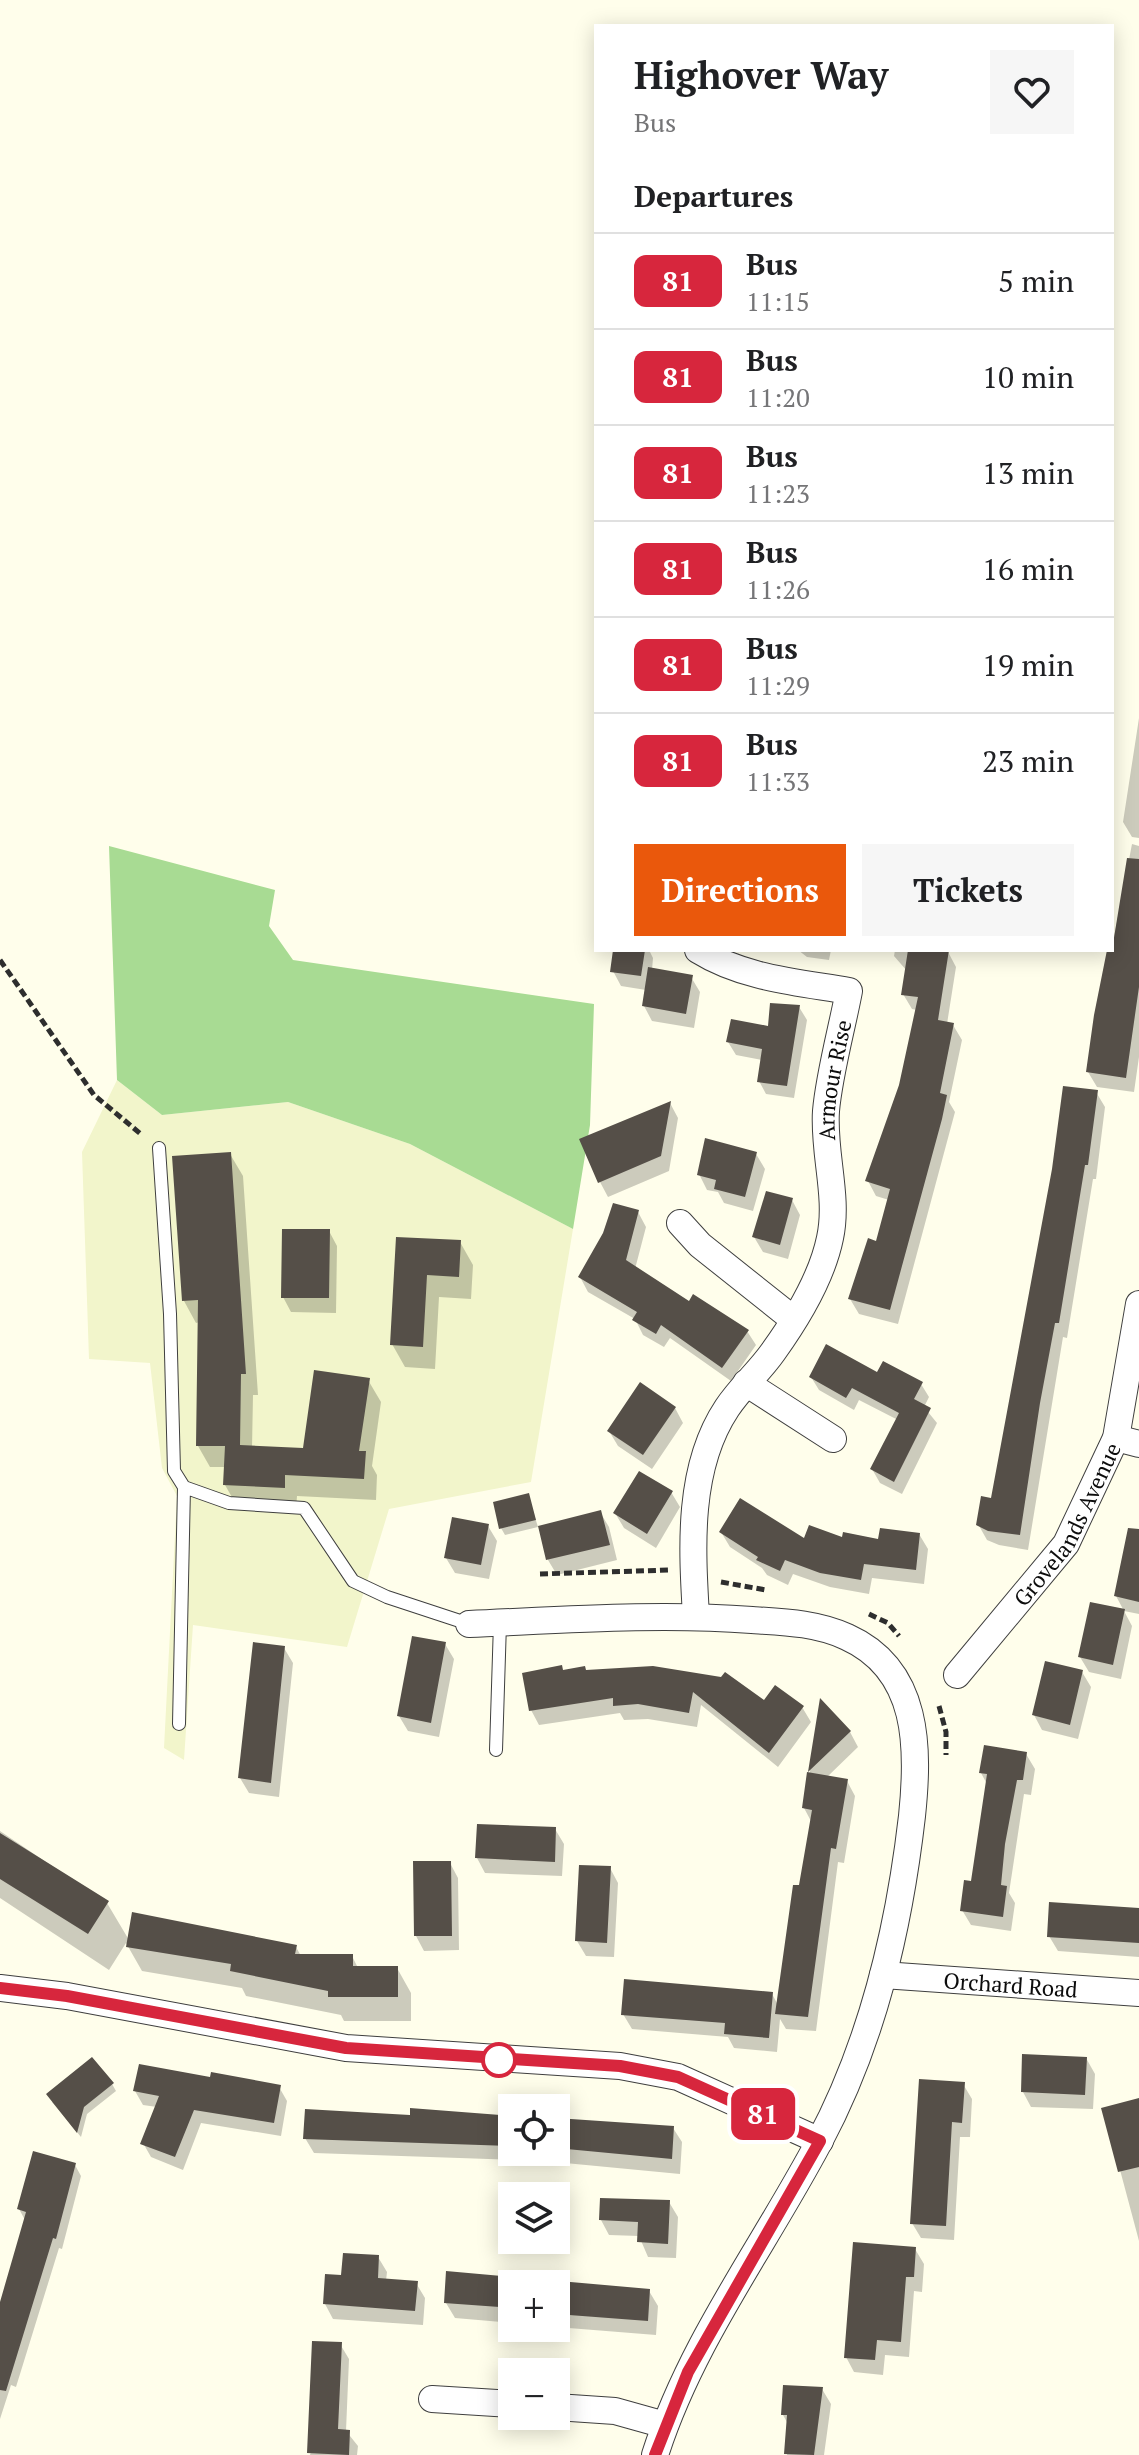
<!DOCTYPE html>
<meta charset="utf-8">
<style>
body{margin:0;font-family:"PT Serif",serif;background:#f6f6f6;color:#202124;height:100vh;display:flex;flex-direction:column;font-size:30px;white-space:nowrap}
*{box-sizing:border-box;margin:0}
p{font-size:26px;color:#757577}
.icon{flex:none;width:44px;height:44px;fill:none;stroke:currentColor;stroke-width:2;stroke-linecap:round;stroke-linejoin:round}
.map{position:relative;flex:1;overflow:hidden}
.sheet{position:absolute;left:594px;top:24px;width:520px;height:928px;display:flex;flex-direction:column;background:#fff;border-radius:0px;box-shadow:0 4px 20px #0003}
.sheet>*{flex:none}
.badge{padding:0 16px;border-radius:12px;font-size:28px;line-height:52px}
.fabs{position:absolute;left:498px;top:2094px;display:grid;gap:16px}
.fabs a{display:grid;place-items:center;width:72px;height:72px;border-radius:0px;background:#fff;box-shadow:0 4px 20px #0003;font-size:40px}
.map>.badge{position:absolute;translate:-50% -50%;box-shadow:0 0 0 4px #fff}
h2{padding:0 40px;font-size:30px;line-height:72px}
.round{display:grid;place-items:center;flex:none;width:84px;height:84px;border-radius:0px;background:#f6f6f6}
.summary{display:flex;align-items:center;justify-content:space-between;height:136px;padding:0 40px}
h1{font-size:38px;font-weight:700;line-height:60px}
.primary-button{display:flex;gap:16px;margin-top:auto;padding:16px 40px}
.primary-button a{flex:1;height:92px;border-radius:0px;background:#ea580c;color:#fff;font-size:32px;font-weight:700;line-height:92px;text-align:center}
.primary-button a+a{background:#f6f6f6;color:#202124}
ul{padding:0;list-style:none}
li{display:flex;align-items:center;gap:24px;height:96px;padding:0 40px;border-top:2px solid #e0e0e0}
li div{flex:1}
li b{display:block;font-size:30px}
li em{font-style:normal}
li .badge{min-width:88px;font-weight:700;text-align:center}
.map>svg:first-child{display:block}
.farmland{fill:#f2f5cb}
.forest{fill:#a8db93}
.shadow{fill:#0003}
.building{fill:#554f48}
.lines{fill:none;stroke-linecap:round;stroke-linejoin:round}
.lane-casing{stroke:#3f3f3f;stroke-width:14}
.street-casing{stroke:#3f3f3f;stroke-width:28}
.path{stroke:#2e2e2e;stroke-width:5;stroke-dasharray:8 4;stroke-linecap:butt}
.lane{stroke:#fff;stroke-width:12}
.street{stroke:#fff;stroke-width:26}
.line-casing{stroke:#fff;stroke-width:18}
.line{stroke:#d7263d;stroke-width:12}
.stop-dot{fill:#fff;stroke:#d7263d;stroke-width:4}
.labels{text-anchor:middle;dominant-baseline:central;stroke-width:8;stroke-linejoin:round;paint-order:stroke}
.street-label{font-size:22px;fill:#0c0c0c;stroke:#fff}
</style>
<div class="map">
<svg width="1139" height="2455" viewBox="0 0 1139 2455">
<rect width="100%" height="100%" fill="#fffeeb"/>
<path class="farmland" d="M117,1080l45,35 126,-13 122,42 163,85 -42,253 -142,27 -42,138 -154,-22 -9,135 -20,-12 13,-252 -15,-28 -12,-105 -61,-4 -7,-207z"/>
<path class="forest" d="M109,846l166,44 -6,36 24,34 301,44 -4,121 -17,104 -163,-85 -122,-42 -126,13 -45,-35z"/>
<path class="shadow" d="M1139,718v120l-7,-1 -9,-15z
M1132,844l7,2v211l-5,35 -37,-5 -9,-15z
M615,950h34l4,8 -1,12 39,7 9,15 -6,36 -42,-7 -8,-15 2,-16 -25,-4 -8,-15z
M798,950h33l-2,10 -22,-3z
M895,950h52l9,17 -9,57 6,1 9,15 -13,62 6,10 -57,212 -39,-10 -9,-15 28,-56 11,-43 -13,-4 -8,-15 33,-95 16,-76 -5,-1 -9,-15 4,-23 -13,-15z
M799,1007l8,13 -13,78 -28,-4 -7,-13 3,-21 -26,-5 -8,-13 42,-14z
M1096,1092l9,15 -9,72h-3l-26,159 -4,-1 -35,213 -29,-5 -12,-5 -9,-16 15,-24z
M670,1103l8,15 -9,53 -61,26 -8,-15z
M230,1154l13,22 15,219h-5l-1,53 53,2 63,-70 13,22 -9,64 5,9 -1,25 -79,-4 -1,13 -59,-3 -12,-21 1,-18h-16l-12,-21 2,-124 -4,1 -12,-22z
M756,1154l9,15 -12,42 -29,-8 -6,-11 -11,-2 -8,-16z
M792,1200l8,15 -12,44 -25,-7 -9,-15z
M638,1212l8,15 -11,42 54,35 58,27 9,14 -25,36 -61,-43 -6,9 -21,-12 -8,-16 -47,-27 -8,-15z
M329,1231l8,15 -1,67 -45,-1 -8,-15z
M398,1239l62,3 13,23 -2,34 -32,-2 -4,72 -30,-2 -13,-23z
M878,1375l43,9 8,13 -5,10 13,16 -35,71 -22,-11 -8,-14 26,-49 -39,-20 -5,10 -35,-20 -8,-13z
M675,1408l8,15 -31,46 -34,-23 -9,-15z
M671,1492l9,15 -24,41 -32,-20 -9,-15z
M528,1495l10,32 -33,8 -4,-7z
M600,1512l9,15 8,33 -60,15 -9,-15 -8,-33z
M488,1526l9,15 -8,38 -34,-6 -9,-15z
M721,1532l84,9h75l39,-7 9,15 -4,35 -52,-6 -3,16 -39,-7 -37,-13 -5,11 -21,-10 -5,-7 -32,-21z
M1139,1542v72l-15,-3 -8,-15z
M1124,1611l8,15 -11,53 -32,-7 -9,-15z
M445,1644l9,15 -15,78 -31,-6 -9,-15z
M284,1648l9,15 -14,134 -30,-4 -9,-15z
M564,1672l238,35 9,15 -33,45 -77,-62 -4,22 -49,-8 -24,1 -4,-7 -81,12 -8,-15z
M1082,1672l9,15 -13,52 -36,-9 -8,-15z
M821,1702l29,30 8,15 -32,31 21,3 8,15 -11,67 -6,-1 -22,169 -30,-2 -6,-10 -3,33 -43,-4 -6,-11 -96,-8 -9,-15 149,-20 6,11 34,-182 -8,-15z
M1026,1754l9,15 -4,26 -7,-1 -15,99 6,10 -4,28 -40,-6 -9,-15 11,-27 14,-99 -6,-11z
M555,1829l9,15 -2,32 -77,-3 -8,-15z
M0,1831l107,72 22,37 167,7 5,9h51l6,12h39l14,25v28h-67l-3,-6 -95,-19 -4,-8 -100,-17 -16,-28 -17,27 -109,-72z
M450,1863l8,15 1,72 -35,1 -8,-15z
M610,1868l8,15 -4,74 -28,-1 -9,-15z
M1139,1910v47l-81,-6 -9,-15z
M1086,2058l9,16 -2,35 -62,-2 -8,-15z
M212,2080l67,7 8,14 -6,35 -80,-13 -18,47 -32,-13 -8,-14 14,-36 -14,-2 -8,-14z
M112,2084l4,7 -29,23 -6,23 -29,-35z
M963,2084l9,15 -2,38h-10l-6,103 -33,-2 -9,-15z
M1139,2101v140l-35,-131z
M412,2117l100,1v34h44v-31l117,7 9,14 -2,32 -136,-13 -230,-8 -9,-15z
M75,2165l6,11 -19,73 -3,-1 -43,139 -5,-2 -11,34v-110l25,-89 -6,-11z
M669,2202l9,15 -2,41 -28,-1 -9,-21 -30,-1 -8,-15z
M915,2249l9,15 -2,28 -8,-1 -5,66 -24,-2 -2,20 -29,-3 -8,-15z
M378,2257l9,15 -1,9 30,2 9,15 -2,27 -90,-6 -8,-15 18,-26z
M448,2274l201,17 9,15 -2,29 -100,-8v-43h-44v39l-57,-5 -9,-15z
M340,2344l9,15 -3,72 12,15 -1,9h-47z
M822,2389l9,15 -7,51h-37l1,-31 -5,-9z"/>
<path class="building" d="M1127,858l12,1v128l-13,91 -40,-6 8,-57 13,-65h5z
M613,950h32l-4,26 -31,-4z
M908,950h41l-11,70 16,3 -14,70 7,2 -5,24 -52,191 -42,-11 20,-61 8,3 14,-52 -25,-8 34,-96 19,-88 -17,-2z
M648,967l45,8 -7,39 -44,-8z
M770,1003l30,2 -13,81 -30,-4 5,-33 -36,-7 5,-23 37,7z
M1063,1086l35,4 -10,75h-3l-26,158h-4l-15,80 -20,132 -32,-4 -12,-6 5,-29 10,2 61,-329z
M671,1101l-10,55 -63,27 -19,-44z
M705,1138l52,14 -12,45 -31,-8 2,-9 -19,-5z
M231,1152l15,222h-5l-1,71 63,3 11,-78 56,8 -11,73h7l-2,28 -79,-4v13l-62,-3 2,-39h-29l2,-146 -16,1 -10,-145z
M766,1191l27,7 -13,47 -28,-8z
M613,1203l26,7 -13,50 63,41 4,-7 56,36 -27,38 -61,-43 -5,9 -24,-14 5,-8 -59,-35 25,-44z
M282,1229h48l-1,69h-48z
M396,1237l65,3 -2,37 -32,-2 -4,72 -33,-2z
M826,1344l51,28 6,-11 40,21 -9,17 17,9 -37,74 -24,-13 29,-56 -47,-25 -6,10 -37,-21z
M640,1382l36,25 -33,48 -36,-24z
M639,1471l34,20 -26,43 -34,-21z
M529,1493l7,27 -37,9 -6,-27z
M740,1498l64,40 5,-13 33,12 1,-5 35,7 2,-11 40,5 -4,37 -52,-6 -3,16 -41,-7 -35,-13 -5,11 -24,-11 2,-3 -39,-25z
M601,1510l9,35 -64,15 -8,-34z
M452,1517l37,7 -8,41 -37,-7z
M1128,1528l11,1v73l-25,-6z
M1090,1602l35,7 -12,56 -35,-8z
M412,1636l34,6 -15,81 -34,-7z
M253,1642l32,4 -14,137 -33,-5z
M1045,1661l38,9 -13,55 -38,-10z
M562,1665l1,5 22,-4 1,4 67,-4 68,11 4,-5 39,28 11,-15 29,21 -35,47 -76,-61 -4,21 -51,-9 -25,2v-8l-84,13 -7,-38z
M820,1698l31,33 -43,41z
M984,1745l43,7 -4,28h-6l-12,64 -4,41 6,1 -4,31 -43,-6 4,-31 7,1 16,-107 -8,-1z
M807,1772l41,7 -12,70 -5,-1 -23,169 -33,-3 18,-129h6l13,-75 -10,-2z
M477,1824l79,3 -1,35 -80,-4z
M0,1833l109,68 -21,33 -88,-55z
M413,1861h38l1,75h-38z
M579,1865l32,1 -4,77 -32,-2z
M1049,1902l90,6v35l-92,-6z
M132,1912l165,33 -2,9h58v12h45v31h-70v-6l-98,-20 1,-7 -105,-17z
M624,1979l149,13 -4,46 -45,-4 1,-11 -104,-8z
M1022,2054l65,3 -2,38 -64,-3z
M92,2057l22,26 -30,24 -7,26 -31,-39z
M139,2064l71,13 1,-5 70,13 -7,38 -80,-13 -19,47 -35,-13 19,-48 -26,-5z
M919,2079l46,3 -3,41 -10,-1 -6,104 -36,-2z
M1139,2098v69l-21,5 -17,-64z
M410,2108l102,8v30l-209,-7 2,-30 105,6z
M556,2118l118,8 -2,33 -116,-11z
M33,2151l43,12 -20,76 -3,-1 -47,153 -6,-1v-88l26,-90 -9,-3z
M600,2198l70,2 -2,44 -31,-2 1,-20 -39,-2z
M853,2242l63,5 -2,30h-8l-5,65 -24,-2 -2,20 -31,-2z
M343,2253l36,2 -1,23 40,3 -3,30 -92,-7 2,-30 16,1z
M446,2271l204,18 -2,32 -92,-7v-30h-44v24l-68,-5z
M312,2341l30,1 -4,87 12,1 -1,25 -42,-2z
M783,2385l40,2 -9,68 -30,-1 3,-39h-6z"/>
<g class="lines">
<g class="lane-casing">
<path id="lane" d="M159,1148l11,166 4,157 10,16 -5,237
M184,1487l45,16 75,5 49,73 34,16 82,27
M496,1750l4,-127"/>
</g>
<g class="street-casing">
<g id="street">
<path d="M680,1223l20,22 93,74"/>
<path d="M746,1383l87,56"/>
<path d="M1116,1438l23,6"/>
<path id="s1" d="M696,1616c-4,-68 -9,-148 31,-208 13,-20 32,-36 46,-56 23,-32 49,-75 57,-114 9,-41 -7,-85 -4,-127 3,-36 16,-83 23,-120 -52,-9 -106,-13 -151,-41"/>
<path d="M469,1624c94,-4 189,-11 283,-4 32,2 65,3 95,17 73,33 72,112 65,179 -13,113 -39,225 -93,326 -55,104 -128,200 -164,313"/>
<path id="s2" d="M957,1675l109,-131 50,-106 23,-134"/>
<path id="s3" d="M883,1975l256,18"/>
<path d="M0,1988l67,8 279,52 274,18 58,11 142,64"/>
<path d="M432,2399l80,5"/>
<path d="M556,2407l59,4 50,14"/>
</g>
</g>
<path class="path" d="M0,960l94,135 48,40
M540,1574l128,-4
M721,1582l45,8
M869,1614l19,9 11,13
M939,1706l7,26v23"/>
<use href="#lane" class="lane"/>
<use href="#street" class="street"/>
</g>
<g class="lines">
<g class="line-casing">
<path id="line" d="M0,1988l67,8 279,52 274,18 58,11 142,64 -132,231 -33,83"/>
</g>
<use href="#line" class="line"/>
</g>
<circle class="stop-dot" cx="499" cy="2060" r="16"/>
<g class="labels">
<g class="street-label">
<text stroke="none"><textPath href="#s1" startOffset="574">Armour Rise</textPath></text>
<text stroke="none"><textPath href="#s2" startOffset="188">Grovelands Avenue</textPath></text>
<text stroke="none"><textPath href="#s3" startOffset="128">Orchard Road</textPath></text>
</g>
</g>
</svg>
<div class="fabs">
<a><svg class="icon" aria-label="locate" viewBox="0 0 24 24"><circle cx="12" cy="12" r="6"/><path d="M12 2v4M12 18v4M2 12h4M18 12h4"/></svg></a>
<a><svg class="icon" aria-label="layers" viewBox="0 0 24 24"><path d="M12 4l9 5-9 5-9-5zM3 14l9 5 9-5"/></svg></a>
<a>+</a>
<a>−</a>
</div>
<b class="badge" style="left:763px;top:2114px;background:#d7263d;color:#fff">81</b>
<section class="sheet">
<div class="summary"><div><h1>Highover Way</h1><p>Bus</p></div><a class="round"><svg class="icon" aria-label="heart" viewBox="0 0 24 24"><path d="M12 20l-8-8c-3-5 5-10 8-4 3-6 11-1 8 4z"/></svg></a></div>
<h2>Departures</h2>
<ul>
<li><span class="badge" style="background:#d7263d;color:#fff">81</span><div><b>Bus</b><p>11:15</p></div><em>5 min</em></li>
<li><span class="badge" style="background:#d7263d;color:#fff">81</span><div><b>Bus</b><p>11:20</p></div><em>10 min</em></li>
<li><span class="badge" style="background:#d7263d;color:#fff">81</span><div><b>Bus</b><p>11:23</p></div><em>13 min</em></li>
<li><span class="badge" style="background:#d7263d;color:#fff">81</span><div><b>Bus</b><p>11:26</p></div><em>16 min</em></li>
<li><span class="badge" style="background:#d7263d;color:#fff">81</span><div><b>Bus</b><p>11:29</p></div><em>19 min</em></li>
<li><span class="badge" style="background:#d7263d;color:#fff">81</span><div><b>Bus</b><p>11:33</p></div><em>23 min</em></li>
</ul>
<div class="primary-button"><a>Directions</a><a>Tickets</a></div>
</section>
</div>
